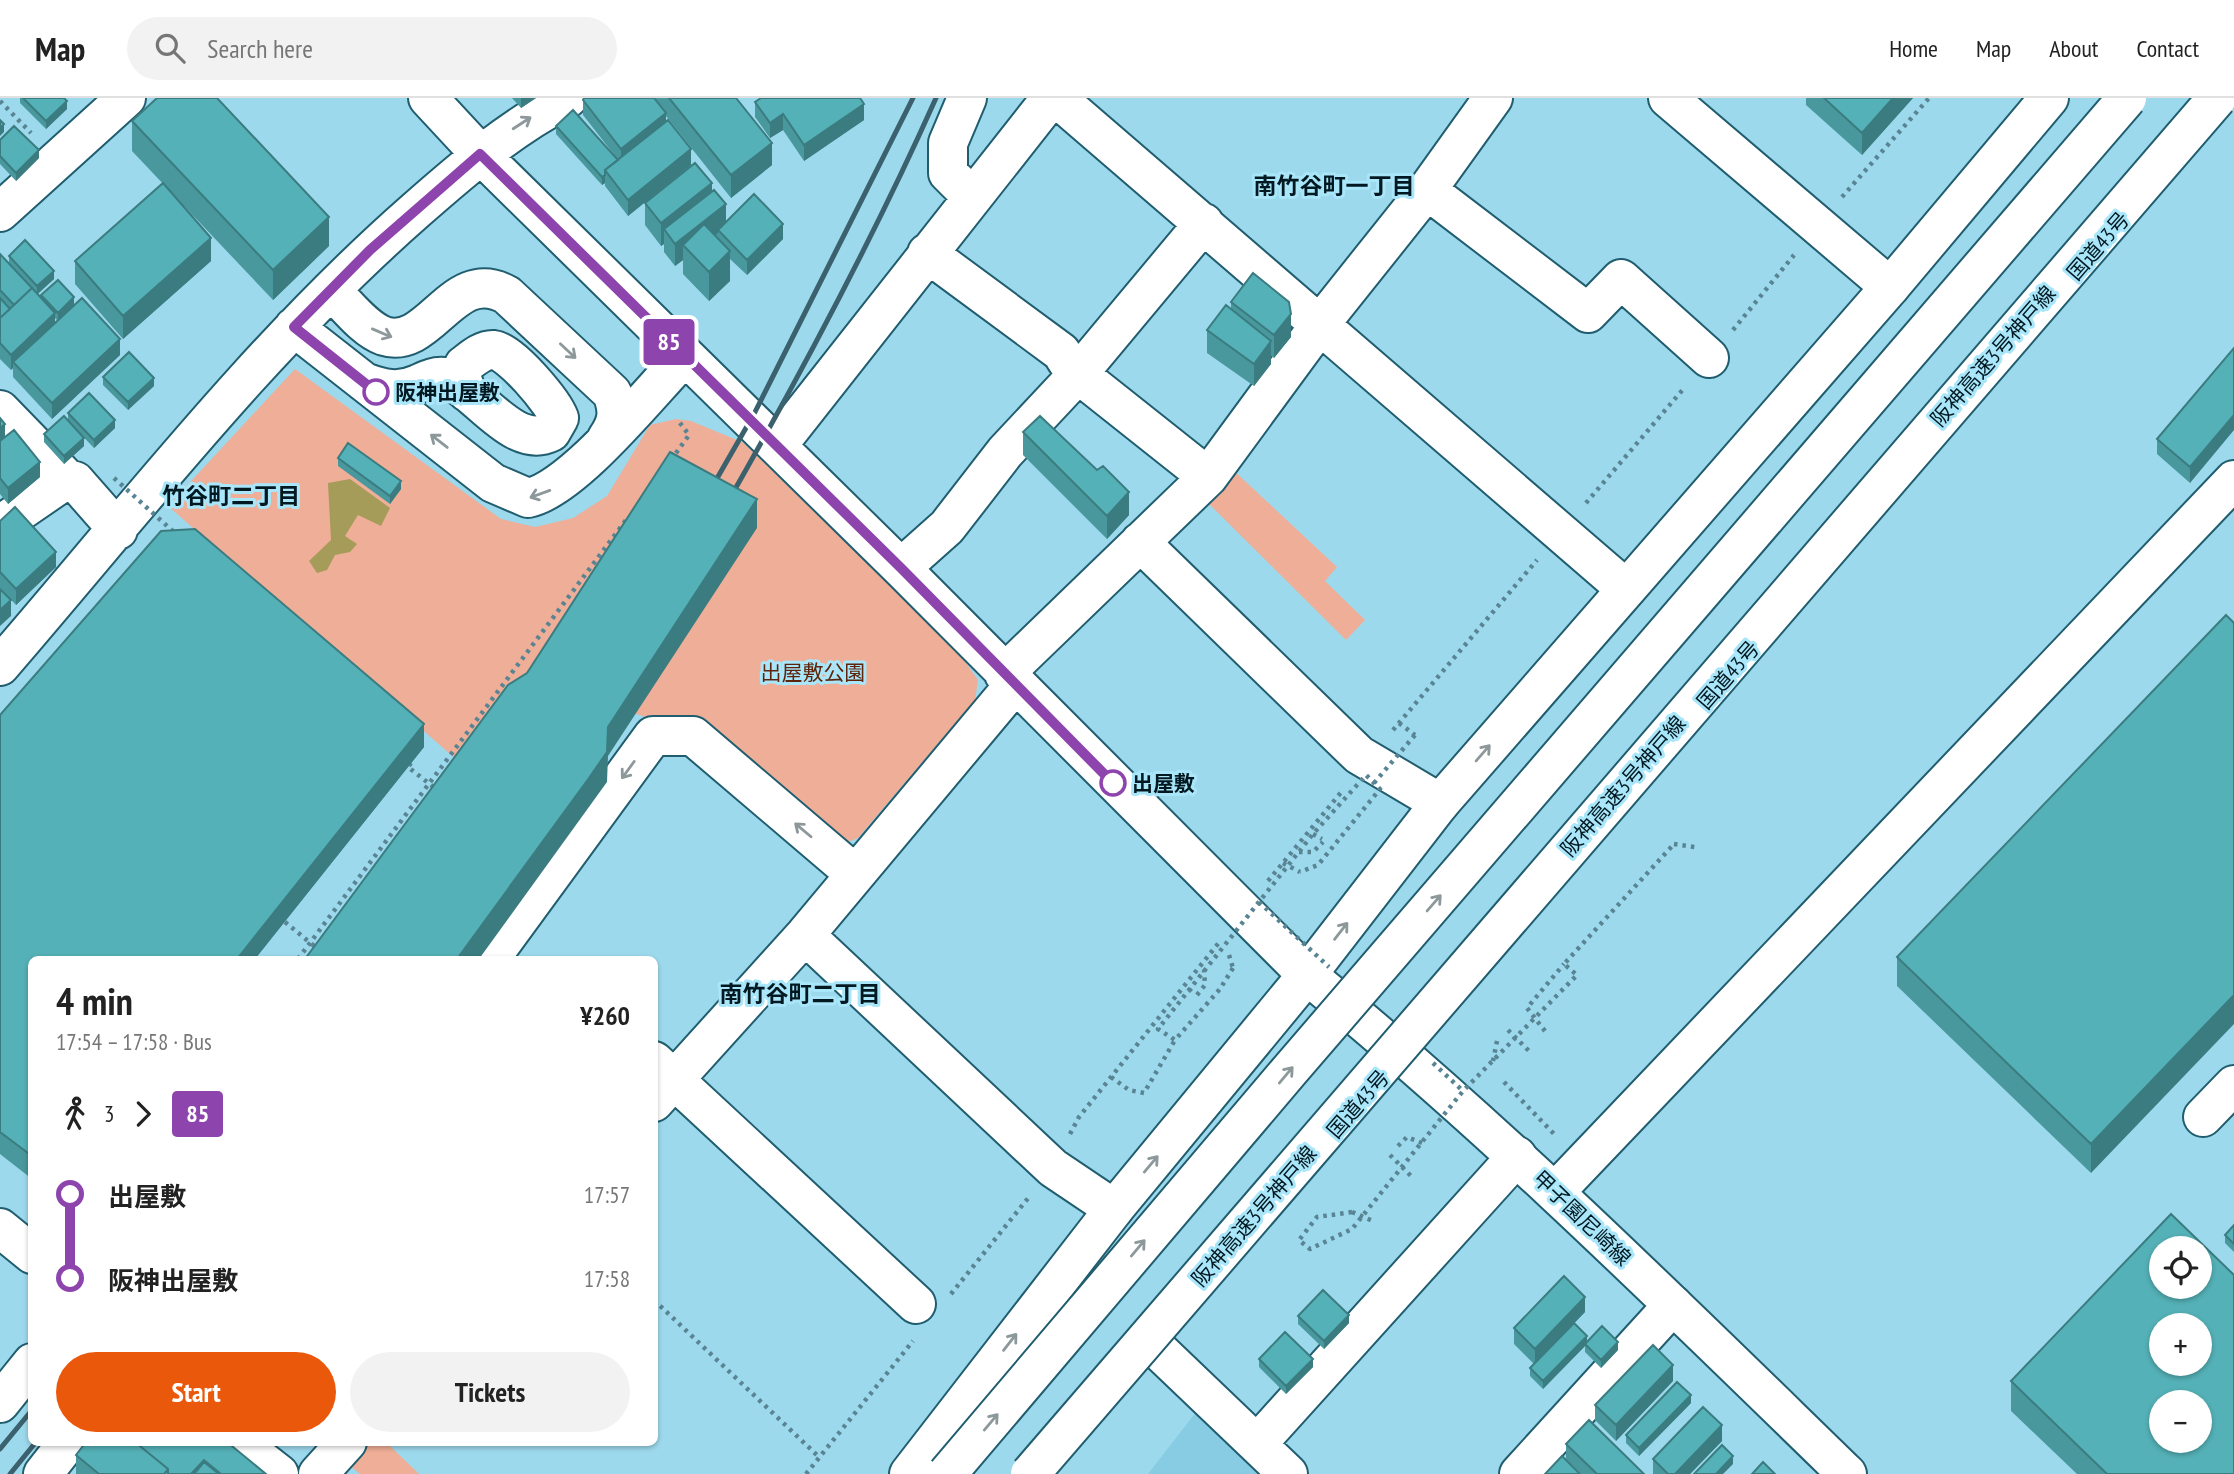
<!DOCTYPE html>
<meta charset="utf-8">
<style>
body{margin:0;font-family:"PT Sans Narrow","Noto Sans JP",sans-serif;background:#f2f2f2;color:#222;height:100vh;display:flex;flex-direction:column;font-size:26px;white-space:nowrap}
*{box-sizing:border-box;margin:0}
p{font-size:23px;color:#767676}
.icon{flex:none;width:38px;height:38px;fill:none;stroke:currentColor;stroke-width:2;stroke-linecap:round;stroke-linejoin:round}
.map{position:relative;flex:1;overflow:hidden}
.sheet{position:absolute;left:28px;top:858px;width:630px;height:490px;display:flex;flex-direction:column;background:#fff;border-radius:10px;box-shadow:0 2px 5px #0004}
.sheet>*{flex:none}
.badge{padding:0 14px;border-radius:5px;font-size:24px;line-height:46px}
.buttons{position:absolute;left:2149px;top:1138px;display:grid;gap:14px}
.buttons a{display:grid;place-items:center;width:63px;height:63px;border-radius:50%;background:#fff;box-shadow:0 2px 5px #0004;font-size:35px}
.map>.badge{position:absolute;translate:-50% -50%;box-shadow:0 0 0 4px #fff}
.legs{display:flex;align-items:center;gap:10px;height:77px;padding:0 28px;font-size:23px}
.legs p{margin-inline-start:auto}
.head{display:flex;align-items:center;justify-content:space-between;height:119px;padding:0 28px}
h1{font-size:38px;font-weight:700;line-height:52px}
.cta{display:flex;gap:14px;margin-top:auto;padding:14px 28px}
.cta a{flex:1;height:80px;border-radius:42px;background:#ea580c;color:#fff;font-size:28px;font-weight:700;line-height:80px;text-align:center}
.cta a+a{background:#f2f2f2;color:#222}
ul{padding:0 28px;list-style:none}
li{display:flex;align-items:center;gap:24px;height:84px;font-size:26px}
li i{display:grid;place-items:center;width:10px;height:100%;margin:0 9px;background:currentColor}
li i::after{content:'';width:18px;height:18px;margin:-9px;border:5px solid;border-radius:50%;background:#fff}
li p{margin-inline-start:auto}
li:first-child i{background:linear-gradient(#0000 50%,currentColor 0)}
li:last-child i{background:linear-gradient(currentColor 50%,#0000 0)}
header{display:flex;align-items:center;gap:42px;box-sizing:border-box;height:98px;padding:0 35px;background:#fff;border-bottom:2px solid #e0e0e0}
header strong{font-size:33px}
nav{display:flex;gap:38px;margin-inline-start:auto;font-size:24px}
.search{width:490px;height:63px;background:#f2f2f2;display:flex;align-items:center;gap:18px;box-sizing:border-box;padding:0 24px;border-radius:38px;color:#767676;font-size:26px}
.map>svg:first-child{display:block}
.built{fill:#87cce2}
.green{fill:#eeae97}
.water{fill:#a69c59}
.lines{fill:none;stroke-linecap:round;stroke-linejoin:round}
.minor-casing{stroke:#205d6e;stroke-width:42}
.major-casing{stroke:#205d6e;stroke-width:42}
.highway-casing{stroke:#205d6e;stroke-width:42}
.path{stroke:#598493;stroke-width:4.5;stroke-dasharray:3.5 5;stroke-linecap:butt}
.minor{stroke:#fff;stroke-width:38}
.major{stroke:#fff;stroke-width:38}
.highway{stroke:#fff;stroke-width:38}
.rail{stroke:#3c616e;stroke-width:5}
.highway-bridge-casing{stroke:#205d6e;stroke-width:42;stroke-linecap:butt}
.path-bridge{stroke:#598493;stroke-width:4.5;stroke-dasharray:3.5 5;stroke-linecap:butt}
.highway-bridge{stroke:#fff;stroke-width:38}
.wall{fill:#48989d}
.shaded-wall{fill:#3b7c80}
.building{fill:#54b1b7;stroke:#3b7c80;stroke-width:2;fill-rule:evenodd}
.oneway{stroke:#8d989b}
.line-1-casing{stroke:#fff;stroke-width:16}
.line-1{stroke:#8e44ad;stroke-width:10}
.stop-1-dot{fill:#fff;stroke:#8e44ad;stroke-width:3.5}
.labels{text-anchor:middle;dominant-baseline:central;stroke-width:6;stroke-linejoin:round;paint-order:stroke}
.street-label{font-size:21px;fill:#021921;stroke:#a9e6fa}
.stop-label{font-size:21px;font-weight:bold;fill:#021921;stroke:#a9e6fa;text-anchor:start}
.park-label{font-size:21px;fill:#5f230a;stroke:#a9e6fa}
.neighbourhood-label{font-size:23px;font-weight:bold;fill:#021921;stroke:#a9e6fa}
</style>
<header>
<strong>Map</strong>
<div class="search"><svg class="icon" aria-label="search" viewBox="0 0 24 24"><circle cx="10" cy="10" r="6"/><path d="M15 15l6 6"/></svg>Search here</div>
<nav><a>Home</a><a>Map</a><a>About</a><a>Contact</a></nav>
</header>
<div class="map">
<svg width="2234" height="1376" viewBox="0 0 2234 1376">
<rect width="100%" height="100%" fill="#9dd9ed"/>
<path class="built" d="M1200,1309l69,67h-121z"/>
<path class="green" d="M295,271l206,150 34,8 38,-9 34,-22 43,-71 26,-6 15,2 53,22 213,207 21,30 -3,20 -117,138 -13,5 -183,-121 -29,-9 -166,56 -299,-263z
M1232,371l105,98 -12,14 40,39 -19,20 -141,-140z
M368,1344h18l33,32h-59l-11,-9z"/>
<path class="water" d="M350,381l40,29 -9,18 -23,-11 -13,21 12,8 -7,8 -15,3 -8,15 -10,3 -8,-12 22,-21 -3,-57z"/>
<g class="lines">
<g class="minor-casing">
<path id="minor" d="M428,0l52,56 421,414 406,407
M967,0l-19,45v30l24,24
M1057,0l569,491
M1668,0l222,189
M1427,92l161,123 33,-34 88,79
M0,114l126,-114
M927,155l134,99 11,17 136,108
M331,192c15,14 33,39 53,46 47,15 69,-72 123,-41l105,98c7,18 6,29 -5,45
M294,229l199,156 35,15c45,-9 122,-106 156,-141
M364,284c19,7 34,11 54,2 9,-4 16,-8 26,-7 33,12 69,74 107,55l8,-14c-6,-16 -48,-66 -65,-68 -11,-1 -22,9 -30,15l-3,12 6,15
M0,312l67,69 8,2 43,49
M777,348l274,-348
M0,427l67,-46
M1140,444l219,213 81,48
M901,470l46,-41 58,-75 73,-78 126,-151
M0,568c134,-155 260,-319 415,-455 49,-43 95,-83 153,-113
M1004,576l204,-197 113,-154 106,-133 66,-92
M805,837l248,233 61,41
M490,861l163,-223h40l162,138
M654,963l262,243
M654,1004l151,-167 210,-251
M2203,1019l31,-32
M1555,1094l679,-712
M0,1130l32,26
M1152,1246l136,130
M0,1305l32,-40
M238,1344l41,32
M1257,1346l260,-288
M43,1376l25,-32
M318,1376l29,-32
M1519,1376l154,-169"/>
</g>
<g class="major-casing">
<path id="major" d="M1307,877c190,155 364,328 540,499"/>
</g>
<g class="highway-casing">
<path id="highway" d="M909,1376l205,-265 193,-234 133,-172 450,-516 159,-189"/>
</g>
<path class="path" d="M0,3l31,32
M1842,99l87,-99
M1733,232l61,-75
M671,362l18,-25 -12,-16
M1586,405l99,-116
M1399,625l16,12
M1393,632l144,-170
M1313,736l9,5
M1674,746l21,3
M1299,754h14l10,-10
M1283,765l17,9
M1268,783l75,-91
M1229,857l4,13
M298,861l328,-439
M1189,891l4,4
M1197,897l8,-10 -1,-15
M1508,932l21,21
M1545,933l-18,-23 37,-44
M1493,963l4,-20
M1111,979l18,13 15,3 31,-53
M1504,984l53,55
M1070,1036l9,-17 142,-177
M1398,1048l9,-9 15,6
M1390,1057l23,23
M1352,1114l21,9
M951,1196l78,-97
M654,1202l165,157
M806,1376l107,-133"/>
<use href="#minor" class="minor"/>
<use href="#major" class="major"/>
<use href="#highway" class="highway"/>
<path class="rail" d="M708,396l46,-80 159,-316
M726,407c76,-133 148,-268 210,-407
M0,1351l32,-39
M10,1376l26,-32"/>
<g class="highway-bridge-casing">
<path id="highway-bridge" d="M947,1376l343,-404 837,-972
M1030,1376l1187,-1376"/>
</g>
<path class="path-bridge" d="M114,380l62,56
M411,665l-3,4 28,22
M1374,685l41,-48
M1259,804l70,65
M285,824l34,28
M1233,870l-13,21 -45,51 -17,-11 155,-195 53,-59 14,14 -62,76 -18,7
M1433,965l30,28
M1352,1114l-35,5 -18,23 11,9 42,-20 111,-138 114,-116 -13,-11 110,-120"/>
<use href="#highway-bridge" class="highway-bridge"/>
</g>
<path class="wall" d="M20,0h44l3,11 -21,20 -26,-26z
M512,0h24l-15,10z
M584,0h152l36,67 -41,33 -65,-82v6l25,43 -63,51 -23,-30v-3l-3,2 -46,-51v-8l59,30 -32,-41v-15z
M1806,0h107l-51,57 -56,-50z
M755,4l109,18 -60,41 -21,-31 -13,8 -15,-21z
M132,23l197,125 -56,54 -141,-149z
M0,42l39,18 -23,23 -16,-17z
M712,94l14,30 57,17 -36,36 -17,-16v22l-21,20 -26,-27v-14l-8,6 -11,-14v-8l-3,2 -16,-21v-22z
M0,156l9,9v-7l45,23 -16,15 3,4v-3l17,-15v41l-3,-3v5l65,32 -68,64 -39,-42v-9l-2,2 -11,-11v-61l10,11 -10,-11z
M75,163h136l-88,78 -48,-55z
M1231,204l60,35 -17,21 -3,-2v8l-17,22 -47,-33v-23l24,-21z
M2234,250l-44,135 -33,-29v-15z
M103,279l51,9 -26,24 -25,-25z
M68,315l47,15 -21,20 -22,-23 12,21 -20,18 -20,-22v-8l24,-14z
M0,320l5,19 35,40 -32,27 -8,-10z
M1023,334l74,38 32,45 -22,24 -84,-84z
M338,360l63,31 -11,15 -52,-38z
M0,423l56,46 -40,38 -16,-17z
M2226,517l-135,558 -194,-187v-29z
M0,617l424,32 -169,212h-223v220l-32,-25z
M2234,1127v27l-9,-9v-8z
M1585,1214l-11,11 13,19 31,8 -17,18 -16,-16v-6l-42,43 -13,-13v-8l4,-4 -20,-20v-16z
M1298,1218l51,7 -25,26 -26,-25z
M1259,1261l54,8 -27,27 -27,-27z
M1673,1283l-57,60 -21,-21v-15z
M2011,1283l223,93h-157l-66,-63z
M1691,1305l-52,53 -13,-13v-8z
M1722,1343l-32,33h-37v-15z
M227,1344l39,32h-190v-19z
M1566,1346l78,30h-63l-15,-15z"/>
<path class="shaded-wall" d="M521,0h15l-15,10z
M1893,0h20l-51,57v-22z
M67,3v8l-21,20v-8z
M864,6v16l-60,41v-16z
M666,15v16l-45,35v-15z
M783,16v16l-13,8v-15z
M4,26v8l-4,4v-8z
M772,45v22l-41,33v-23z
M691,51v16l-63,51v-16z
M39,52v8l-23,23v-8z
M605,77v8l-3,2v-8z
M712,85v23l-48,23v15l-3,2v-23z
M726,106v23l-8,3v3l-27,21 -8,-9v15l-8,6v-22z
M329,119v29l-56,54v-30z
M783,126v15l-36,36v-15z
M211,140v23l-88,78v-23z
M730,153v30l-21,20v-29z
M54,173v8l-17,15v-8z
M74,199v8l-16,16v-8z
M55,215v16l-42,33v6l-2,2v-15z
M1291,216v23l-17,21v-23z
M120,241v16l-68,64v-16z
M1271,243v23l-17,22v-22z
M154,280v8l-26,24v-8z
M2234,317v15l-44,53v-16z
M115,322v8l-21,20v-8z
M5,326v16l-5,4v-16z
M84,340v8l-20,18v-8z
M40,364v15l-32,27v-16z
M401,383v8l-11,15v-8z
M1129,394v23l-22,24v-23z
M757,401v29l-149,228 -1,26 -128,177h-22z
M56,454v15l-40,38v-16z
M11,502v16l-11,10v-16z
M424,626v23l-169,212h-18z
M2234,897v29l-143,149v-29z
M1585,1199v15l-50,52v-15z
M1349,1217v8l-25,26v-8z
M1587,1238v8h-2v2l-42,43v-8z
M1618,1244v8l-17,18v-8z
M1313,1261v8l-27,27v-8z
M1673,1267v16l-57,60v-16z
M1691,1297v8l-52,53v-8z
M1722,1327v16l-32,33h-15z
M1733,1358v8l-10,10h-7z
M204,1362v14h-13z"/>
<path class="building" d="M23,0h41l3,3 -21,20z
M157,0h60l112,119 -56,53 -141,-149z
M584,0h70l12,15 -45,36 -38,-49z
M669,0h67l36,45 -41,32z
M761,0h99l4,6 -60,41 -21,-31 -13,9 -15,-21z
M1824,0h69l-31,35z
M573,12l45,50 -13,10v5l-3,2 -46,-51z
M0,22l4,4 -4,4z
M668,22l23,29 -63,51 -23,-30z
M14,28l25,24 -23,23 -16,-17v-16z
M695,65l17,20 -51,40 -16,-20z
M163,85l48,55 -88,78 -48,-55z
M714,92l12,14 -51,40 -11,-15z
M754,96l29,30 -36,36 -29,-30z
M704,126l26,27 -21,21 -26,-27z
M25,142l29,31 -17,15 -28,-30z
M0,156l32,34 -18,17 -14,-15z
M1253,175l36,29 2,12 -17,21 -43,-33z
M58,182l16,17 -16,16 -17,-18z
M32,190l23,25 -44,42 -11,-12v-25z
M0,200l10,11 -10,9z
M82,200l38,41 -68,64 -39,-41z
M1226,207l45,36 -17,23 -47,-34z
M2234,250v67l-44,52 -33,-28z
M129,254l25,26 -26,24 -25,-25z
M89,295l26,27 -21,20 -26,-27z
M64,318l20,22 -20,18 -20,-22z
M1040,318l57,54 6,-4 26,26 -22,24 -84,-84z
M0,320l5,6 -5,4z
M14,332l26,32 -32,26 -8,-10v-37z
M348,345l53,38 -11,15 -52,-38z
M670,354l87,47 -149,228 -1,25 -18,26 -132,181h-152l203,-274 19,-12z
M15,409l41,45 -40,37 -16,-17v-51z
M195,431l229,195 -187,235h-205v197l-32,-24v-417l161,-184z
M0,491l11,11 -11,10z
M2226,517l8,8v372l-143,149 -194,-187z
M2171,1116l63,61v199h-127l-96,-93zM2161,1150h39v38h-39zM2161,1227h39v38h-39zM2161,1304h39v38h-39z
M2234,1127v19l-9,-9z
M1564,1178l21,21 -50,52 -21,-21z
M1323,1192l26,25 -25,26 -26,-25z
M1574,1225l13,13 -44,45 -13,-13z
M1602,1228l16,16 -17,18 -16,-16z
M1285,1234l28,27 -27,27 -27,-27z
M1653,1247l20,20 -57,60 -21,-20z
M1677,1284l14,13 -52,53 -13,-13z
M1703,1309l19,18 -47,49h-7l-15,-15z
M1589,1322l55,54h-47l-31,-30z
M86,1344h49l33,27 -4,5h-65l-23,-19z
M135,1344h92l39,32h-45l-17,-14 -13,14h-23v-5z
M1722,1347l11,11 -17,18h-22z
M1562,1358l18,18h-35z
M204,1364l15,12h-25z
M1763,1364l12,12h-23z"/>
<defs><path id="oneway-shaft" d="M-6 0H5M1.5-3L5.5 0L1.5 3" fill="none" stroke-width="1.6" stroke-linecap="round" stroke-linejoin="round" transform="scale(1.75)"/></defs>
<g class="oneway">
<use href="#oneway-shaft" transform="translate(522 25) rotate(-33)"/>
<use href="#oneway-shaft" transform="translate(382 235) rotate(23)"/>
<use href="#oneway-shaft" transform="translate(568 253) rotate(43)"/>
<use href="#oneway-shaft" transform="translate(439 343) rotate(-142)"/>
<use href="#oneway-shaft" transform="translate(540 396) rotate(160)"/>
<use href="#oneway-shaft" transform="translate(1483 655) rotate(-49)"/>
<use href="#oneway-shaft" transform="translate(628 672) rotate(126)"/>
<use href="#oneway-shaft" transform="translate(803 732) rotate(-140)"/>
<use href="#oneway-shaft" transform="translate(1434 805) rotate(-49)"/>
<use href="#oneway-shaft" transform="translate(1341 833) rotate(-52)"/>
<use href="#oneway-shaft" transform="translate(1286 977) rotate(-50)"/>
<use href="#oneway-shaft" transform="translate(1151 1066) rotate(-50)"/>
<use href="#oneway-shaft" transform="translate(1138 1150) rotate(-50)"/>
<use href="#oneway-shaft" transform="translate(1010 1244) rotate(-52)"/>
<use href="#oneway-shaft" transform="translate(991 1324) rotate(-50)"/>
</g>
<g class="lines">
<g class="line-1-casing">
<path id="line-1" d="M376,294l-82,-65 76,-77 110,-96 421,414 212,215"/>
</g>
<use href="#line-1" class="line-1"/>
</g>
<g class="stop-1-dot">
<circle cx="376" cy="294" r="12"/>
<circle cx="1113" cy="685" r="12"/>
</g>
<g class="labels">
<g class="street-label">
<text transform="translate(2098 148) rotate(-49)">国道43号</text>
<text transform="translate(1993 258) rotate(-49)">阪神高速3号神戸線</text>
<text transform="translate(1728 577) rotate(-49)">国道43号</text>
<text transform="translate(1623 688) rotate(-49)">阪神高速3号神戸線</text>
<text transform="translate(1358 1006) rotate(-49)">国道43号</text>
<text transform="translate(1254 1118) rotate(-49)">阪神高速3号神戸線</text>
<text transform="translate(1582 1120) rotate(44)">甲子園尼崎線</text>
</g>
<g class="stop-label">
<text x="395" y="294">阪神出屋敷</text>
<text x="1132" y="685">出屋敷</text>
</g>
<g class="park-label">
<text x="813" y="574">出屋敷公園</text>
</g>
<g class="neighbourhood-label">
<text x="1334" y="87">南竹谷町一丁目</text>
<text x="231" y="397">竹谷町二丁目</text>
<text x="800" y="895">南竹谷町二丁目</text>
</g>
</g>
</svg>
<div class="buttons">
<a><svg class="icon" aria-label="locate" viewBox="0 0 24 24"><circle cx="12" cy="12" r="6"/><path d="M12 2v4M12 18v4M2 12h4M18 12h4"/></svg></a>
<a>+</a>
<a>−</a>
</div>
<b class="badge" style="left:669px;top:244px;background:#8e44ad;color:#fff">85</b>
<section class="sheet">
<div class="head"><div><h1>4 min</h1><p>17:54 – 17:58 · Bus</p></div><b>¥260</b></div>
<div class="legs"><svg class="icon" aria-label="walk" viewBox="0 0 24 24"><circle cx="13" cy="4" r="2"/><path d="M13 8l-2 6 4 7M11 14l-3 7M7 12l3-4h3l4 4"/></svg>3<svg class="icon" aria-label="forward" viewBox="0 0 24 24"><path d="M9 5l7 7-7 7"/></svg><b class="badge" style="background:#8e44ad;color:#fff">85</b></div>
<ul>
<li><i style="color:#8e44ad"></i><b>出屋敷</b><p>17:57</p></li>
<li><i style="color:#8e44ad"></i><b>阪神出屋敷</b><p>17:58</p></li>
</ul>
<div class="cta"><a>Start</a><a>Tickets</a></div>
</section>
</div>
